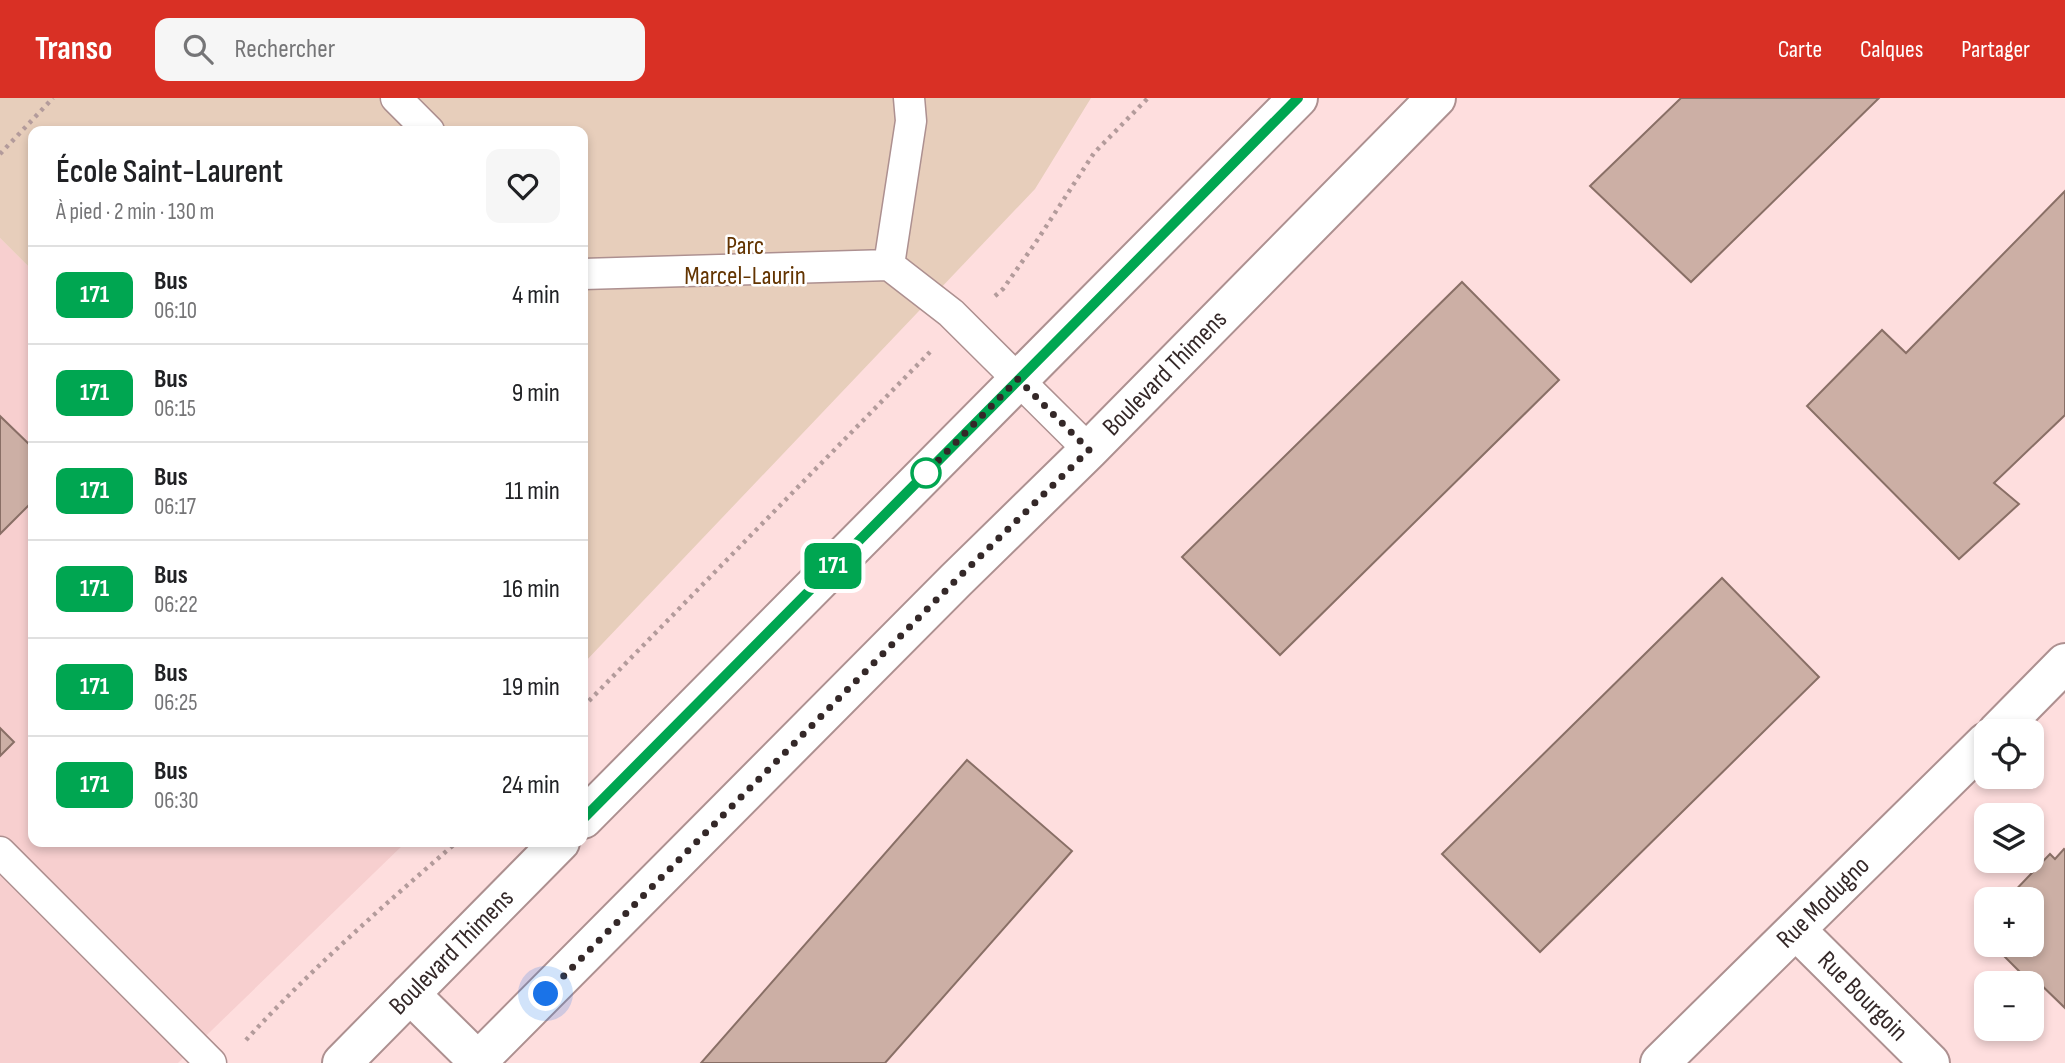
<!DOCTYPE html>
<html lang="fr">
<meta charset="utf-8">
<style>
body{margin:0;font-family:"Sofia Sans Condensed",sans-serif;background:#f6f6f6;color:#202124;height:100vh;display:flex;flex-direction:column;font-size:26px;white-space:nowrap}
*{box-sizing:border-box;margin:0}
p{font-size:23px;color:#757577}
.icon{flex:none;width:38px;height:38px;fill:none;stroke:currentColor;stroke-width:2;stroke-linecap:round;stroke-linejoin:round}
.map{position:relative;flex:1;overflow:hidden}
.drawer{position:absolute;left:28px;top:28px;width:560px;height:721px;display:flex;flex-direction:column;background:#fff;border-radius:14px;box-shadow:0 4px 10px #0003}
.drawer>*{flex:none}
.badge{padding:0 14px;border-radius:10px;font-size:24px;line-height:46px}
.buttons{position:absolute;left:1974px;top:621px;display:grid;gap:14px}
.buttons a{display:grid;place-items:center;width:70px;height:70px;border-radius:14px;background:#fff;box-shadow:0 4px 10px #0003;font-size:35px}
.you{position:absolute;width:35px;height:35px;margin:-18px;border:5px solid #fff;border-radius:50%;background:#1a73e8;box-shadow:0 0 0 10px #1a73e833}
.map>.badge{position:absolute;translate:-50% -50%;box-shadow:0 0 0 4px #fff}
.round{display:grid;place-items:center;flex:none;width:74px;height:74px;border-radius:14px;background:#f6f6f6}
.overview{display:flex;align-items:center;justify-content:space-between;height:119px;padding:0 28px}
h1{font-size:33px;font-weight:600;line-height:52px}
ul{padding:0;list-style:none}
li{display:flex;align-items:center;gap:21px;height:98px;padding:0 28px;border-top:2px solid #e0e0e0}
li div{flex:1}
li b{display:block;font-size:26px}
li em{font-style:normal}
li .badge{min-width:77px;font-weight:700;text-align:center}
header{display:flex;align-items:center;gap:42px;box-sizing:border-box;height:98px;padding:0 35px;background:#d93025;color:#fff}
header strong{font-size:33px}
nav{display:flex;gap:38px;margin-inline-start:auto;font-size:24px}
.search{width:490px;height:63px;background:#f6f6f6;display:flex;align-items:center;gap:18px;box-sizing:border-box;padding:0 24px;border-radius:14px;color:#757577;font-size:26px}
.map>svg:first-child{display:block}
.built{fill:#f7cfcf}
.green{fill:#e7cebb}
.building{fill:#ccafa5;stroke:#896f66;stroke-width:2}
.lines{fill:none;stroke-linecap:round;stroke-linejoin:round}
.lane-casing{stroke:#ad9090;stroke-width:33}
.street-casing{stroke:#ad9090;stroke-width:42}
.secondary-casing{stroke:#ad9090;stroke-width:42}
.path{stroke:#b39b9b;stroke-width:4.5;stroke-dasharray:3.5 5;stroke-linecap:butt}
.lane{stroke:#fff;stroke-width:30}
.street{stroke:#fff;stroke-width:38}
.secondary{stroke:#fff;stroke-width:38}
.line-casing{stroke:#fff;stroke-width:16}
.line{stroke:#00a651;stroke-width:10}
.walk{stroke:#342828;stroke-width:7;stroke-dasharray:0 12.6}
.stop-dot{fill:#fff;stroke:#00a651;stroke-width:3.5}
.labels{text-anchor:middle;dominant-baseline:central;stroke-width:5;stroke-linejoin:round;paint-order:stroke}
.park-label{font-size:26px;fill:#633401;stroke:#fff}
.street-label{font-size:26px;fill:#342828;stroke:#fff}
</style>
<header>
<strong>Transo</strong>
<div class="search"><svg class="icon" aria-label="search" viewBox="0 0 24 24"><circle cx="10" cy="10" r="6"/><path d="M15 15l6 6"/></svg>Rechercher</div>
<nav><a>Carte</a><a>Calques</a><a>Partager</a></nav>
</header>
<div class="map">
<svg width="2065" height="965" viewBox="0 0 2065 965">
<rect width="100%" height="100%" fill="#fedede"/>
<path class="built" d="M0,140l33,33v571h373l-228,221h-178z"/>
<path class="green" d="M0,0h1091l-56,91 -452,475v-533h-550v140l-33,-33z"/>
<path class="building" d="M1681,0h198l-188,184 -101,-96z
M2065,93v224l-71,68 25,21 -60,55 -152,-153 75,-76 24,23z
M1462,184l97,98 -279,275 -98,-98z
M0,318l33,32v53l-33,33z
M1722,480l97,99 -279,275 -98,-98z
M0,630l14,14 -14,14z
M967,662l105,91 -187,212h-184z
M2064,751l1,1v158l-30,-29 -4,4 -38,-38h39v-45h-26l44,-46 5,5z"/>
<g class="lines">
<g class="lane-casing">
<path id="lane" d="M396,0l33,33
M889,167l22,-144 -2,-23
M583,176l306,-9 62,48 138,137
M0,754l211,211"/>
</g>
<g class="street-casing">
<g id="street">
<path d="M1997,634l68,-69"/>
<path id="s1" d="M1796,832l134,133"/>
<path d="M410,896l70,69"/>
<path id="s2" d="M1660,965l326,-321"/>
</g>
</g>
<g class="secondary-casing">
<g id="secondary">
<path d="M583,721l715,-721"/>
<path id="s3" d="M342,965l218,-221"/>
<path id="s4" d="M476,965l480,-483 133,-130 347,-352"/>
</g>
</g>
<path class="path" d="M0,56l53,-56
M995,198l8,-7 33,-47 58,-89 54,-55
M583,609l347,-355
M246,942c65,-71 138,-135 211,-198"/>
<use href="#lane" class="lane"/>
<use href="#street" class="street"/>
<use href="#secondary" class="secondary"/>
</g>
<g class="lines">
<g class="line-casing">
<path id="line" d="M583,721l715,-721"/>
</g>
<use href="#line" class="line"/>
<path class="walk" d="M546,896l410,-414 133,-130 -71,-71 -92,94"/>
</g>
<circle class="stop-dot" cx="926" cy="375" r="14"/>
<g class="labels">
<g class="park-label">
<text x="745" y="148">Parc<tspan x="745" dy="30">Marcel-Laurin</tspan></text>
</g>
<g class="street-label">
<text stroke="none"><textPath href="#s4" startOffset="975">Boulevard Thimens</textPath></text>
<text stroke="none"><textPath href="#s2" startOffset="229">Rue Modugno</textPath></text>
<text stroke="none"><textPath href="#s3" startOffset="156">Boulevard Thimens</textPath></text>
<text stroke="none"><textPath href="#s1" startOffset="94">Rue Bourgoin</textPath></text>
</g>
</g>
</svg>
<div class="buttons">
<a><svg class="icon" aria-label="locate" viewBox="0 0 24 24"><circle cx="12" cy="12" r="6"/><path d="M12 2v4M12 18v4M2 12h4M18 12h4"/></svg></a>
<a><svg class="icon" aria-label="layers" viewBox="0 0 24 24"><path d="M12 4l9 5-9 5-9-5zM3 14l9 5 9-5"/></svg></a>
<a>+</a>
<a>−</a>
</div>
<div class="you" style="left:546px;top:896px"></div>
<b class="badge" style="left:833px;top:468px;background:#00a651;color:#fff">171</b>
<section class="drawer">
<div class="overview"><div><h1>École Saint-Laurent</h1><p>À pied · 2 min · 130 m</p></div><a class="round"><svg class="icon" aria-label="heart" viewBox="0 0 24 24"><path d="M12 20l-8-8c-3-5 5-10 8-4 3-6 11-1 8 4z"/></svg></a></div>
<ul>
<li><span class="badge" style="background:#00a651;color:#fff">171</span><div><b>Bus</b><p>06:10</p></div><em>4 min</em></li>
<li><span class="badge" style="background:#00a651;color:#fff">171</span><div><b>Bus</b><p>06:15</p></div><em>9 min</em></li>
<li><span class="badge" style="background:#00a651;color:#fff">171</span><div><b>Bus</b><p>06:17</p></div><em>11 min</em></li>
<li><span class="badge" style="background:#00a651;color:#fff">171</span><div><b>Bus</b><p>06:22</p></div><em>16 min</em></li>
<li><span class="badge" style="background:#00a651;color:#fff">171</span><div><b>Bus</b><p>06:25</p></div><em>19 min</em></li>
<li><span class="badge" style="background:#00a651;color:#fff">171</span><div><b>Bus</b><p>06:30</p></div><em>24 min</em></li>
</ul>
</section>
</div>
